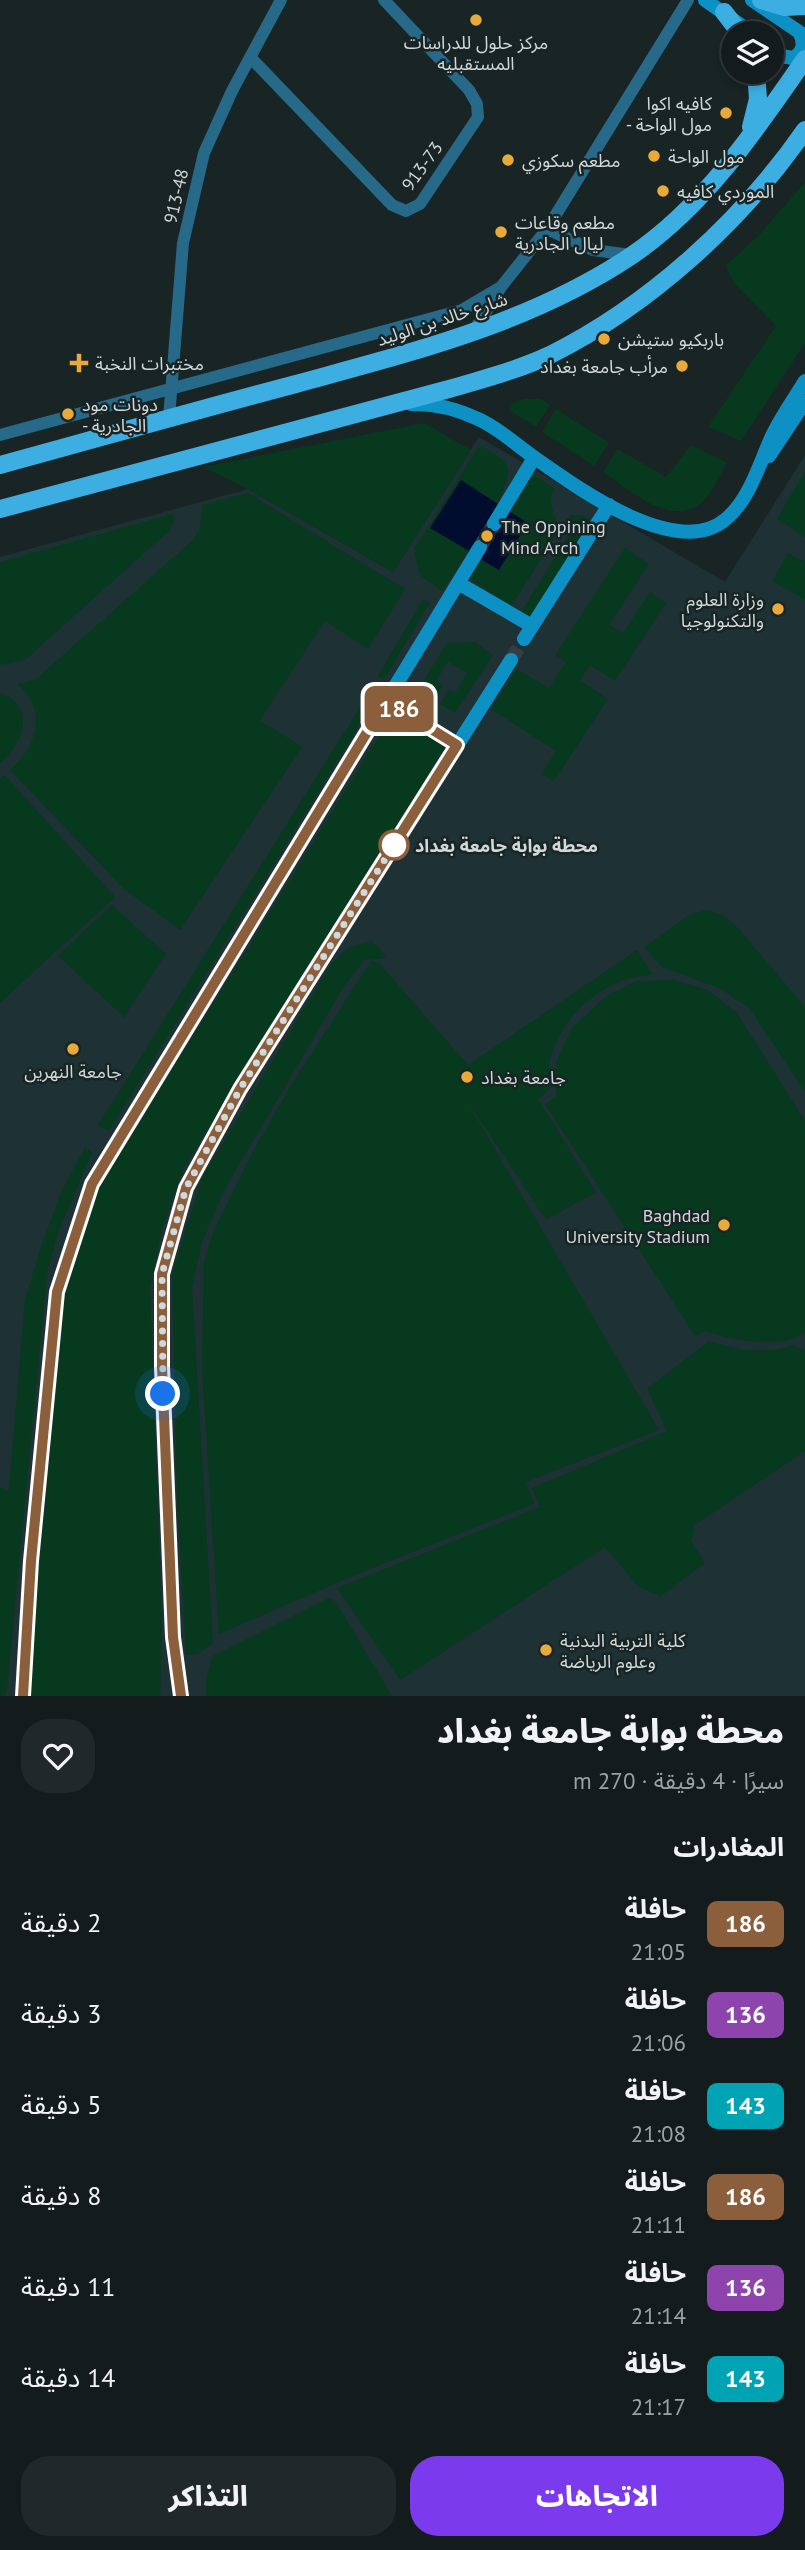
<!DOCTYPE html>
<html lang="ar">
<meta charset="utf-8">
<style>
body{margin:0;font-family:"PT Sans","Noto Sans Arabic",sans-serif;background:#202829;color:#f1f3f6;direction:rtl;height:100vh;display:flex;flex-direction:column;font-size:26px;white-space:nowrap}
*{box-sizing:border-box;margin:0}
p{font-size:23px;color:#9da1a3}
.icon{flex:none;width:38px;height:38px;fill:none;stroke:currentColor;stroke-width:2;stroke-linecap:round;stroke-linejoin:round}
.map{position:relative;height:1696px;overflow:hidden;direction:ltr}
.sheet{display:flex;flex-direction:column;background:#131b1c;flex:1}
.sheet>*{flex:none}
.badge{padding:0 14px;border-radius:10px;font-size:24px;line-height:46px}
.fabs{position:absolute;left:721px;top:21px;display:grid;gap:14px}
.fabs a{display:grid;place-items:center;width:63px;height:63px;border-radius:50%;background:#131b1c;box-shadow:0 4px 10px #0003,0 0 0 2px #32393b;font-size:35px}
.you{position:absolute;width:35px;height:35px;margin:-18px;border:5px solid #fff;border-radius:50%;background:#1a73e8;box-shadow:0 0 0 10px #1a73e833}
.map>.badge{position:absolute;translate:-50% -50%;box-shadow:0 0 0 4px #fff}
h2{padding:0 21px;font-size:26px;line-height:63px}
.round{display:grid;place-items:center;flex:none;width:74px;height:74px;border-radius:28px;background:#202829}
.headline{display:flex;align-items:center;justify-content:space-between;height:119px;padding:0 21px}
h1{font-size:33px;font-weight:800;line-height:52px}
.primary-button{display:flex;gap:14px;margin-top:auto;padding:14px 21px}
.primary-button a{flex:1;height:80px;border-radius:28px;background:#7c3aed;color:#fff;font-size:28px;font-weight:800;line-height:80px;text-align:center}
.primary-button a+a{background:#202829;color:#f1f3f6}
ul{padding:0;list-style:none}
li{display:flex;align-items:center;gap:21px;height:91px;padding:0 21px}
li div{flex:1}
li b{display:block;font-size:26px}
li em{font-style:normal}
li .badge{min-width:77px;font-weight:700;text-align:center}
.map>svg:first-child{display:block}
.built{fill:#1e3134}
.green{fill:#07391f}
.water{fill:#000d2f}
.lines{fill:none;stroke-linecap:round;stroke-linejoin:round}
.secondary-tunnel{stroke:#353f40;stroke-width:14;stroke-dasharray:14 7;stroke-linecap:butt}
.street{stroke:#276988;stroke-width:12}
.secondary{stroke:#0d91c4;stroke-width:14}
.primary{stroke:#3daee2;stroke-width:18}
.line-casing{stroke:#fff;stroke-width:16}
.line{stroke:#8b5e3c;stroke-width:10}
.walk{stroke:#d1d8d9;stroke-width:7;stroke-dasharray:0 12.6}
.poi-dot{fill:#eaaa39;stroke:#192425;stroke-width:2.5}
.stop-dot{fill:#fff;stroke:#8b5e3c;stroke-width:3.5}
.labels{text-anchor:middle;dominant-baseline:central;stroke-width:5;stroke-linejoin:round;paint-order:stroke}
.poi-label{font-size:18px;fill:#d1d8d9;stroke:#192425;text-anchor:start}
.street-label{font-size:18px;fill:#d1d8d9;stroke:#192425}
.stop-label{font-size:18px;font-weight:bold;fill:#d1d8d9;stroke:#192425;text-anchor:start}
</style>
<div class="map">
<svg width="805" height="1696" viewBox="0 0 805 1696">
<rect width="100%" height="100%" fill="#192425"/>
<path class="built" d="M479,437l246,145 80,-127v1241h-805v-1139l248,-68 145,83z"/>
<path class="green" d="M805,182v161l-64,98 -33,-14 68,-101 -43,-44 -7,-17 34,-31z
M524,399h17l9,6 -14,22 -26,-16 2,-8z
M556,409l53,34 -15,23 -52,-34z
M424,423l47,27 -78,122 -145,-83 -45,-22z
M480,445c36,21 32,21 18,59l-37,-23 -30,47 38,23 -27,40 -22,-16 -6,-26z
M691,445l36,18c-7,12 -16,33 -27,41 -32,23 -71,-15 -97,-32l15,-23 48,28z
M805,471v66l-28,-18z
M533,474l21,14c-7,13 0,29 7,41l-50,77 -41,-27 10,-20 20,11 28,-46 -18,-12z
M248,493l157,96 -37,60 -43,-28 -65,99 42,27 -122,183 -56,-41 -114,-119c28,-23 38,-62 7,-86l18,-4 158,-140c8,-12 9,-21 9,-35z
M172,514l3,3 -5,13 -145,130 -25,5v-103z
M571,515l12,1 9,6 -58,90 -4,4 -8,-5 49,-80 -4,-8z
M625,548l24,16 -40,61 14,8 27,-41 16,11 -51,78 -25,-16 -10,15 28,19 -54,82 -12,-7 14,-23 -65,-42 26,-40 32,19 17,-26 -11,-7z
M788,553l17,9v38l-33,-19z
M423,599l7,4 -46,76 -6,-3z
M475,642l18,13 -38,58 -15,-9 9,-14 6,3 12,-20 -19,-12 -12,20 7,5 -9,14 -16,-10 29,-47z
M0,693c37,13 24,51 0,70z
M367,696l8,4 -266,431 -11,-6z
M394,712l53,36 -263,419 -22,62 -12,60 12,338 -2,69h-133l38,-402 34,-106z
M5,775l110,122 -115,106v-225z
M112,905l54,49 -37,55 -4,9 -67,-62z
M707,910l18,6 14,13 66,78v85l-55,-83 -29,-20 -59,-22 -18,-20 45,-32z
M372,942l9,7 5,9 -22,2 -21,28 -117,199 -24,55 -10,46 21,355 -15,11 -12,1 -9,-159 -5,-222 30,-96 129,-214 18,-17z
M637,950l16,25c-47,1 -91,39 -103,85 -3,8 1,19 2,27l-14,12 58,93 -50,28 -82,-124 195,334 -133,52 8,22 -179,71 -136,59 -17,-264 2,-108 10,-32 39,-79 42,-72 76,-118 8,2 89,102z
M675,980l33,10 29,23 68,108v212c-25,17 -73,7 -100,-2l-10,5 -150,-232 11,-7v-35l16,-34 33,-31 32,-16z
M85,1147l7,6 -34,80 -11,41 -40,415 -2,7h-5v-209l9,3 16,-190 17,-56 19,-51z
M709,1341c28,9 56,14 85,4l11,6v100l-110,74 -4,16 14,22 -44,33 -23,-10 -33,-39 -205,133 -63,-92 203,-81 -8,-19 135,-57 -20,-42z
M329,1598l7,4 56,94h-185c-3,-13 1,-27 6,-40z"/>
<path class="water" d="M461,480l37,24 -29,47 -39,-23z
M510,512l18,11 -29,47 -19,-11z"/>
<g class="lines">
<path class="secondary-tunnel" d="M480,547l14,-23
M511,660l13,-21"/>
<path class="street" d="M250,57l142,148 14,6 14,-7 58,-87 -1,-13 -8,-14 -85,-90
M547,229l46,21 38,5
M472,334l29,-47 46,-58 141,-229
M169,418l14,-175 21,-90 28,-62 49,-91
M0,435l462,-125 39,-23"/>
<path class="secondary" d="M705,0l47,33
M752,0l53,36
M781,56l12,2c11,-6 12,-15 6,-26
M411,404c22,-1 46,5 67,15 21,9 38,26 57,39 43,30 142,103 191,61 24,-20 33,-55 46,-83 9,-19 22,-37 33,-55
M769,456l36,-54
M494,524l40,-66
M458,583l74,43
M524,639l85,-134
M386,701l71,44
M23,1696l8,-135 26,-269 35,-108 388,-637
M181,1696l-8,-59 -11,-270v-93l24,-87 54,-98 271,-429"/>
<path class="primary" d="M761,0l24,7 20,-1
M724,12l16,21
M751,127l7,-28 -2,-27
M0,465c99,-27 197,-55 296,-81 116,-32 233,-60 335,-128 73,-49 125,-126 174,-197
M0,509l449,-120c34,-10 69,-19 101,-34 100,-50 192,-134 255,-225"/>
</g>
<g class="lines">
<g class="line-casing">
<path id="line" d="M23,1696l8,-135 26,-269 35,-108 294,-483 71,44 -217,344 -54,99 -24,86v93l11,270 8,59"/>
</g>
<use href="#line" class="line"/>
<path class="walk" d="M163,1394l-1,-120 24,-86 54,-99 154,-244"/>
</g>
<g class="poi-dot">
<circle cx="476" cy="20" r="7"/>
<circle cx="726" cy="113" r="7"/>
<circle cx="654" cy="156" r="7"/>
<circle cx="508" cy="160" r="7"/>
<circle cx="663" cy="191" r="7"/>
<circle cx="501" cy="232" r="7"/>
<circle cx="604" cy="339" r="7"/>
<path d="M75.5 352.5h7v7h7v7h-7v7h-7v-7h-7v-7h7z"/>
<circle cx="682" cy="366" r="7"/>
<circle cx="68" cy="414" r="7"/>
<circle cx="487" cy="536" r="7"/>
<circle cx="778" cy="609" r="7"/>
<circle cx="73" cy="1049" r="7"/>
<circle cx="467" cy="1077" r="7"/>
<circle cx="724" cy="1225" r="7"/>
<circle cx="546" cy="1650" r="7"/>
</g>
<circle class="stop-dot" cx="394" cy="845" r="14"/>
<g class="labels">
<g class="poi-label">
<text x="476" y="42" text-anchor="middle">مركز حلول للدراسات<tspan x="476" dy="21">المستقبليه</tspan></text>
<text x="712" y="103" text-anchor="end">كافيه اكوا<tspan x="712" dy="21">- مول الواحة</tspan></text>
<text x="668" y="156">مول الواحة</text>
<text x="522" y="160">مطعم سكوزي</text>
<text x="677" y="191">الموردي كافيه</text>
<text x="515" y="222">مطعم وقاعات<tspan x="515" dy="21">ليال الجادرية</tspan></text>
<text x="618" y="339">باربكيو ستيشن</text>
<text x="95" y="363">مختبرات النخبة</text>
<text x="668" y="366" text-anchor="end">مرأب جامعة بغداد</text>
<text x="82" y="404">دونات مود<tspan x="82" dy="21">- الجادرية</tspan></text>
<text x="501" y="526">The Oppining<tspan x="501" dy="21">Mind Arch</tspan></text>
<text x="764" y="599" text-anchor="end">وزارة العلوم<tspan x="764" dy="21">والتكنولوجيا</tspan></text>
<text x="73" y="1071" text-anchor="middle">جامعة النهرين</text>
<text x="481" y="1077">جامعة بغداد</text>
<text x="710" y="1215" text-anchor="end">Baghdad<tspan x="710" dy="21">University Stadium</tspan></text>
<text x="560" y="1640">كلية التربية البدنية<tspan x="560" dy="21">وعلوم الرياضة</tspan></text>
</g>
<g class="street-label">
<text transform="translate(422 166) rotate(-54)">913-73</text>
<text transform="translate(176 196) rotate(-77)">913-48</text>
<text transform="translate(442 319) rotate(-18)">شارع خالد بن الوليد</text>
</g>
<g class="stop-label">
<text x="415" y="845">محطة بوابة جامعة بغداد</text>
</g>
</g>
</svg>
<div class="fabs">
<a><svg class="icon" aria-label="layers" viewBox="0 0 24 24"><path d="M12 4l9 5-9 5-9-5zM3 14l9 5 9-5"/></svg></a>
</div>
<div class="you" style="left:163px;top:1394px"></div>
<b class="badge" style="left:399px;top:709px;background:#8b5e3c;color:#fff">186</b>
</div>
<section class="sheet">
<div class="headline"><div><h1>محطة بوابة جامعة بغداد</h1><p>سيرًا · 4 دقيقة · 270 m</p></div><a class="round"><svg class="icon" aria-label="heart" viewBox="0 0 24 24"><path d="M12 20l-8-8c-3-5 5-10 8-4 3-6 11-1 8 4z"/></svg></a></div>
<h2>المغادرات</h2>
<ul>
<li><span class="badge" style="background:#8b5e3c;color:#fff">186</span><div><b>حافلة</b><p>21:05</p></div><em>2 دقيقة</em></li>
<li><span class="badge" style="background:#8e44ad;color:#fff">136</span><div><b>حافلة</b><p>21:06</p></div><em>3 دقيقة</em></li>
<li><span class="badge" style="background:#00a3b4;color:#fff">143</span><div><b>حافلة</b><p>21:08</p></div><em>5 دقيقة</em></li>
<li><span class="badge" style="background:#8b5e3c;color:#fff">186</span><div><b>حافلة</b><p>21:11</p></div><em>8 دقيقة</em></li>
<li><span class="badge" style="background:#8e44ad;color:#fff">136</span><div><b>حافلة</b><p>21:14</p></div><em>11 دقيقة</em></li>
<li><span class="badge" style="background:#00a3b4;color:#fff">143</span><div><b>حافلة</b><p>21:17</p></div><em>14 دقيقة</em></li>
</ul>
<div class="primary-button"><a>الاتجاهات</a><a>التذاكر</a></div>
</section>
